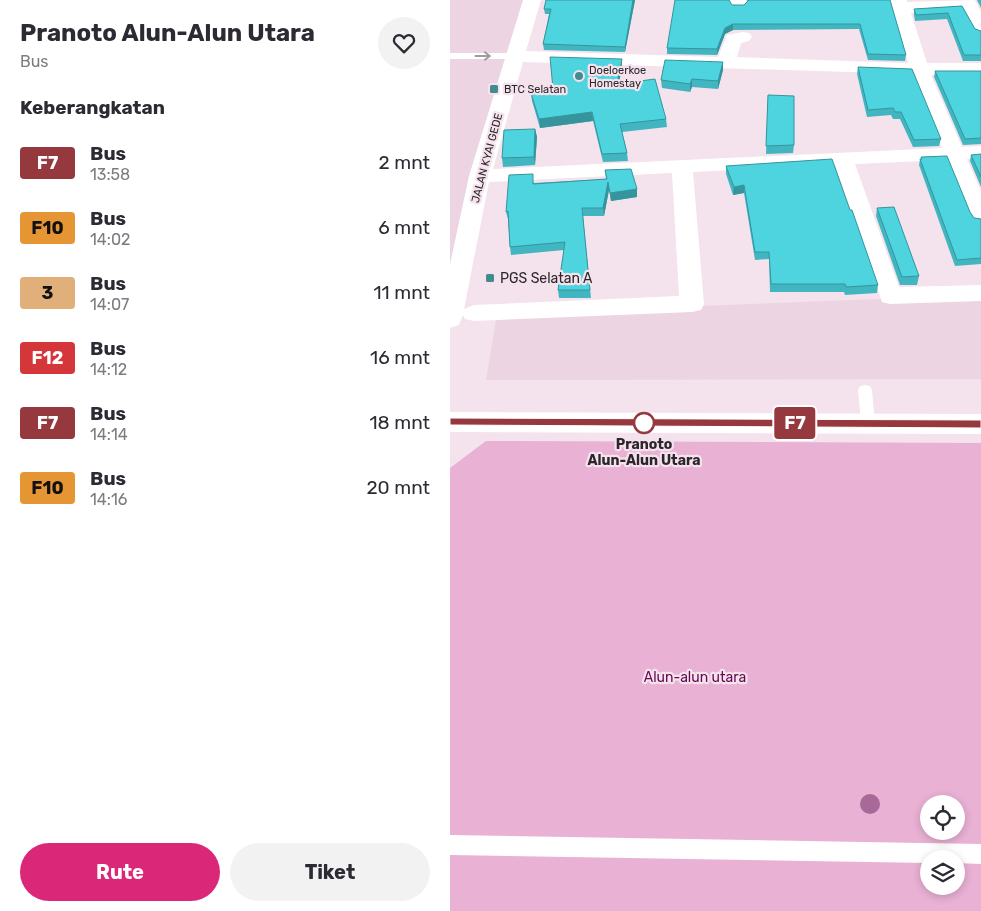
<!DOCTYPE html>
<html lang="id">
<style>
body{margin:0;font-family:Rubik,sans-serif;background:#f2f2f3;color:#2b2b33;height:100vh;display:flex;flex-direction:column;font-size:19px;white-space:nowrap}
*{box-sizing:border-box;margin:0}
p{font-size:16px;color:#7c7c81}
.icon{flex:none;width:28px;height:28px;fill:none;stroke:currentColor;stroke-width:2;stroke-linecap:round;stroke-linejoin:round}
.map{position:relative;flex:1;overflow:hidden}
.panel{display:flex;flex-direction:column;background:#fff;width:450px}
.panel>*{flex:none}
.badge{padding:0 10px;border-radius:4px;font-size:18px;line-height:32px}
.controls{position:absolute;left:470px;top:795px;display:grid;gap:10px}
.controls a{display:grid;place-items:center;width:45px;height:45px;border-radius:50%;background:#fff;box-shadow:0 2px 8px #0003;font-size:25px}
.map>.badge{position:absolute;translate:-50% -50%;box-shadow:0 0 0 2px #fff}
h2{padding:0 20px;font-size:19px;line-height:45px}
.round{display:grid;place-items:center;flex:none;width:52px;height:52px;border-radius:26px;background:#f2f2f3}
.head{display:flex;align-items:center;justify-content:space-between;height:85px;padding:0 20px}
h1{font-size:24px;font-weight:700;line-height:38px}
.cta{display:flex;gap:10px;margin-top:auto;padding:10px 20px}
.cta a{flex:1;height:58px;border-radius:30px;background:#db2777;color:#fff;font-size:20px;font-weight:700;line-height:58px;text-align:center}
.cta a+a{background:#f2f2f3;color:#2b2b33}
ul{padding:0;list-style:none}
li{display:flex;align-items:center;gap:15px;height:65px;padding:0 20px}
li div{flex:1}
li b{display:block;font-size:19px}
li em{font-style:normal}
li .badge{min-width:55px;font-weight:700;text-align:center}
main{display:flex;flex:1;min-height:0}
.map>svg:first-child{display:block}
.built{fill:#ecd4e3}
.green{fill:#e9b1d4;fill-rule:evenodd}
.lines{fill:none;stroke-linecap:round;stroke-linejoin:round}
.service{fill:#fff;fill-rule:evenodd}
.minor{fill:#fff;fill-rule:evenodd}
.tree{fill:#a76a98}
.wall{fill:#42b6c0}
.shaded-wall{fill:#36949c}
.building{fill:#4dd4df;stroke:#36949c}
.oneway{stroke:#a09d9f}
.line{fill:#96393f;stroke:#fff}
.poi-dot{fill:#438a91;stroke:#f4e2ed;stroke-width:2}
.stop-dot{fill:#fff;stroke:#96393f;stroke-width:2.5}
.labels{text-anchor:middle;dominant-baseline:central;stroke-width:4.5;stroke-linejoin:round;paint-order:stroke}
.far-poi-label{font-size:11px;fill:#2c262a;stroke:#f4e2ed;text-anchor:start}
.far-street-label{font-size:11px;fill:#2c262a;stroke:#f4e2ed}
.poi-label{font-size:14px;fill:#2c262a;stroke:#f4e2ed;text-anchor:start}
.stop-label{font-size:14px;font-weight:bold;fill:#2c262a;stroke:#f4e2ed}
.park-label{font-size:14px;fill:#680852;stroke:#f4e2ed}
</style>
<main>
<section class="panel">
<div class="head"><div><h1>Pranoto Alun-Alun Utara</h1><p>Bus</p></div><a class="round"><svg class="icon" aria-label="heart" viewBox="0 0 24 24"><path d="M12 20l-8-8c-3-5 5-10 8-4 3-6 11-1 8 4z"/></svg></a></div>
<h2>Keberangkatan</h2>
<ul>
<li><span class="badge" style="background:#96393f;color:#fff">F7</span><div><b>Bus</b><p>13:58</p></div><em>2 mnt</em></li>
<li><span class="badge" style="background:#e59534;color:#111">F10</span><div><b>Bus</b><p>14:02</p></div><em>6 mnt</em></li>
<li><span class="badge" style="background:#e1af79;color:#111">3</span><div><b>Bus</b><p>14:07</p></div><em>11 mnt</em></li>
<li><span class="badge" style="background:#d5363a;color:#fff">F12</span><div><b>Bus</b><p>14:12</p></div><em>16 mnt</em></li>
<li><span class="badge" style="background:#96393f;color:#fff">F7</span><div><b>Bus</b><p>14:14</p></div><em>18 mnt</em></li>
<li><span class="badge" style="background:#e59534;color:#111">F10</span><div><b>Bus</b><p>14:16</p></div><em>20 mnt</em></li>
</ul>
<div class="cta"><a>Rute</a><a>Tiket</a></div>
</section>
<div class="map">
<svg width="531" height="911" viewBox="0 0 531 911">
<rect width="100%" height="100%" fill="#f4e2ed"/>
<path class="built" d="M0,0h74l-74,269z
M531,295v84l-495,1 11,-66z"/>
<path class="green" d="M36,441l495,2v468h-531v-443zM479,804h27v27h-27zM479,859h27v27h-27z"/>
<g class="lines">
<path class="service" d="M0,53h66l5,3 -5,3h-66z
M415,385l5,1 2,4 3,33 -2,4 -5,2 -5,-2 -2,-4 -3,-33 2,-4z
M0,835l531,9v20l-25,-1v-4h-27v4l-479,-8z"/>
<path class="minor" d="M73,0h18l-15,51 192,6 9,-22 16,-3 6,1 3,4 -3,4 -8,2 -4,14 171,6 -19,-63h18v2l68,-2 6,12v23l-6,-1 -13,-24 -51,3 16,50h54v12h-50l31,72 19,-1v12l-14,1 14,32v33l-8,-2 -3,-5 -23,-57 -92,4 44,123 82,-2v16l-91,3 -8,-2 -47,-137 -142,7 11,132 -3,6 -9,2 -218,9 -9,-2 -2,-4 -4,10 -9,3v-64l19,-88zM73,62l389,12 30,74 -449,21zM222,173l7,123 -205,9 -10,4 25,-127z
M278,0h18l1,5 -3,4 -6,1 -6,-1z
M0,412l531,2v20l-531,-2z"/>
</g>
<circle class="tree" cx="420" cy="804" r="10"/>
<path class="wall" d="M96,0h89l-10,52 -81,-2 -1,-6 6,-30h-4l-1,-5z
M297,0h143l16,55 -1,6 -37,-1 -9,-31 -126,1 -8,4 -8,21 -50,-1v-6l65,-43h12l3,-3z
M527,0h4v8z
M512,6l13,23 6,2v30h-18l-16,-42 -32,2 -1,-6v-6z
M273,62v8l-5,19 -26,-2 -2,5 -28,-4 -1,-8z
M172,67l-3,17 47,35 1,8 -45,5 5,21 1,8 -25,1 -10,-41 -53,7 -8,-27 -1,-8 22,-4z
M408,67l83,72 -2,7 -26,1 -13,-28h-7l-2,-4 -24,2 -10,-43z
M485,71h46v73l-18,1 -29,-68z
M318,95l26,50 -1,8 -27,1z
M85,129l2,8 -2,28 -32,2 -1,-9z
M531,154v33l-11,-26 1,-6z
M471,157l49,55 4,6 7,1v45l-26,2 -36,-101 1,-6h1z
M276,166l152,119 -1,8 -32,2 -1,-3h-74l-1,-33 -14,1 -11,-67 -11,2 -7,-21z
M155,170l32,19v8l-26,4 -2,-11 -5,26h-21l8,82h-32l-1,-8 6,-40 -53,5 -1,-8 -2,-28 -2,-7 28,-30v1l72,-4z
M427,208l42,68 -2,9h-17l-24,-69z"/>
<path class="shaded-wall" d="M183,0h2l-10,52v-5z
M283,24v6l-8,4 -8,21v-6l8,-21z
M172,59v8l-5,25v-8z
M273,62v8l-5,19v-8z
M242,79v8l-2,5v-8z
M142,112l1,9 -53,7 -1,-9z
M85,129l2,8 -2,28 -1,-8z
M158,182l1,8 -5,26 -1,-8z
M294,185v8l-11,2 1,-8z
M187,189v8l-26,4 -1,-8z"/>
<path class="building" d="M96,0h87l-8,47 -82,-3 8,-35h-7z
M225,0h54l3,5h12l5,-5h141l16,55 -38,-1 -8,-30h-127l-8,4 -8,21 -50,-1z
M512,6l13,23 6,2v24h-17l-16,-42 -32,2 -2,-6z
M100,57l72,2 -5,25 38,-5 11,40 -46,5 7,29 -25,1 -10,-42 -53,7 -8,-26 22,-4z
M215,60l58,2 -5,19 -26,-2 -2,5 -29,-4z
M408,67l54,2 29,70 -27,1 -13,-28h-6l-2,-4 -25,2z
M485,71h46v67l-16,1z
M318,95l26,1v49l-28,1z
M85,129l-1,28 -32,1 2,-28z
M531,154v23l-10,-22z
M497,156l23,56 4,6 7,1v39l-24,2 -37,-101h2l-1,-2z
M382,159l18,51h2l26,75 -32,2 -1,-3h-74l-2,-32h-14l-11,-67 -10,2 -8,-21z
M181,169l6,20 -27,4 -2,-11 -5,26h-21l8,82h-32l7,-48 -55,5 -2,-36 -2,1 3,-37 24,-1v10l74,-5 -2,-9z
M444,207l25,69 -17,1 -25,-69z"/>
<defs><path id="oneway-shaft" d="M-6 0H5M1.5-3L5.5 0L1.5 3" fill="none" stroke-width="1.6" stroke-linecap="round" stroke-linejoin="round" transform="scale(1.25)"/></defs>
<use class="oneway" href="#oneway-shaft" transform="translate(33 56)"/>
<path class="line" d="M0,418l531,2v8l-531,-3z"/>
<g class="poi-dot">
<circle cx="129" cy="76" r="5"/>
<rect x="39" y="84" width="10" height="10" rx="2.5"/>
<rect x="35" y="273" width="10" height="10" rx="2.5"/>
</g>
<circle class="stop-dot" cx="194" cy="423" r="10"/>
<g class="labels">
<g class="far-poi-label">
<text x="139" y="70">Doeloerkoe<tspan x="139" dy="13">Homestay</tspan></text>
<text x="54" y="89">BTC Selatan</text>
</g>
<g class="far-street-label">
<text transform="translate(37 158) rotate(-75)">JALAN KYAI GEDE</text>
</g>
<g class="poi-label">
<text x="50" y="278">PGS Selatan A</text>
</g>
<g class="stop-label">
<text x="194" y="444">Pranoto<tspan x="194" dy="16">Alun-Alun Utara</tspan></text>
</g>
<g class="park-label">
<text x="245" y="677">Alun-alun utara</text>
</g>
</g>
</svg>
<div class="controls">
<a><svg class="icon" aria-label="locate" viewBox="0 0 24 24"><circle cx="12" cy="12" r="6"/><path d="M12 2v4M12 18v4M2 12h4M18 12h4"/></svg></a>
<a><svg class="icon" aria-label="layers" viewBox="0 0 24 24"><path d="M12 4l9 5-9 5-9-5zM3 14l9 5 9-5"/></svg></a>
</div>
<b class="badge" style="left:345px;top:423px;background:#96393f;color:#fff">F7</b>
</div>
</main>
